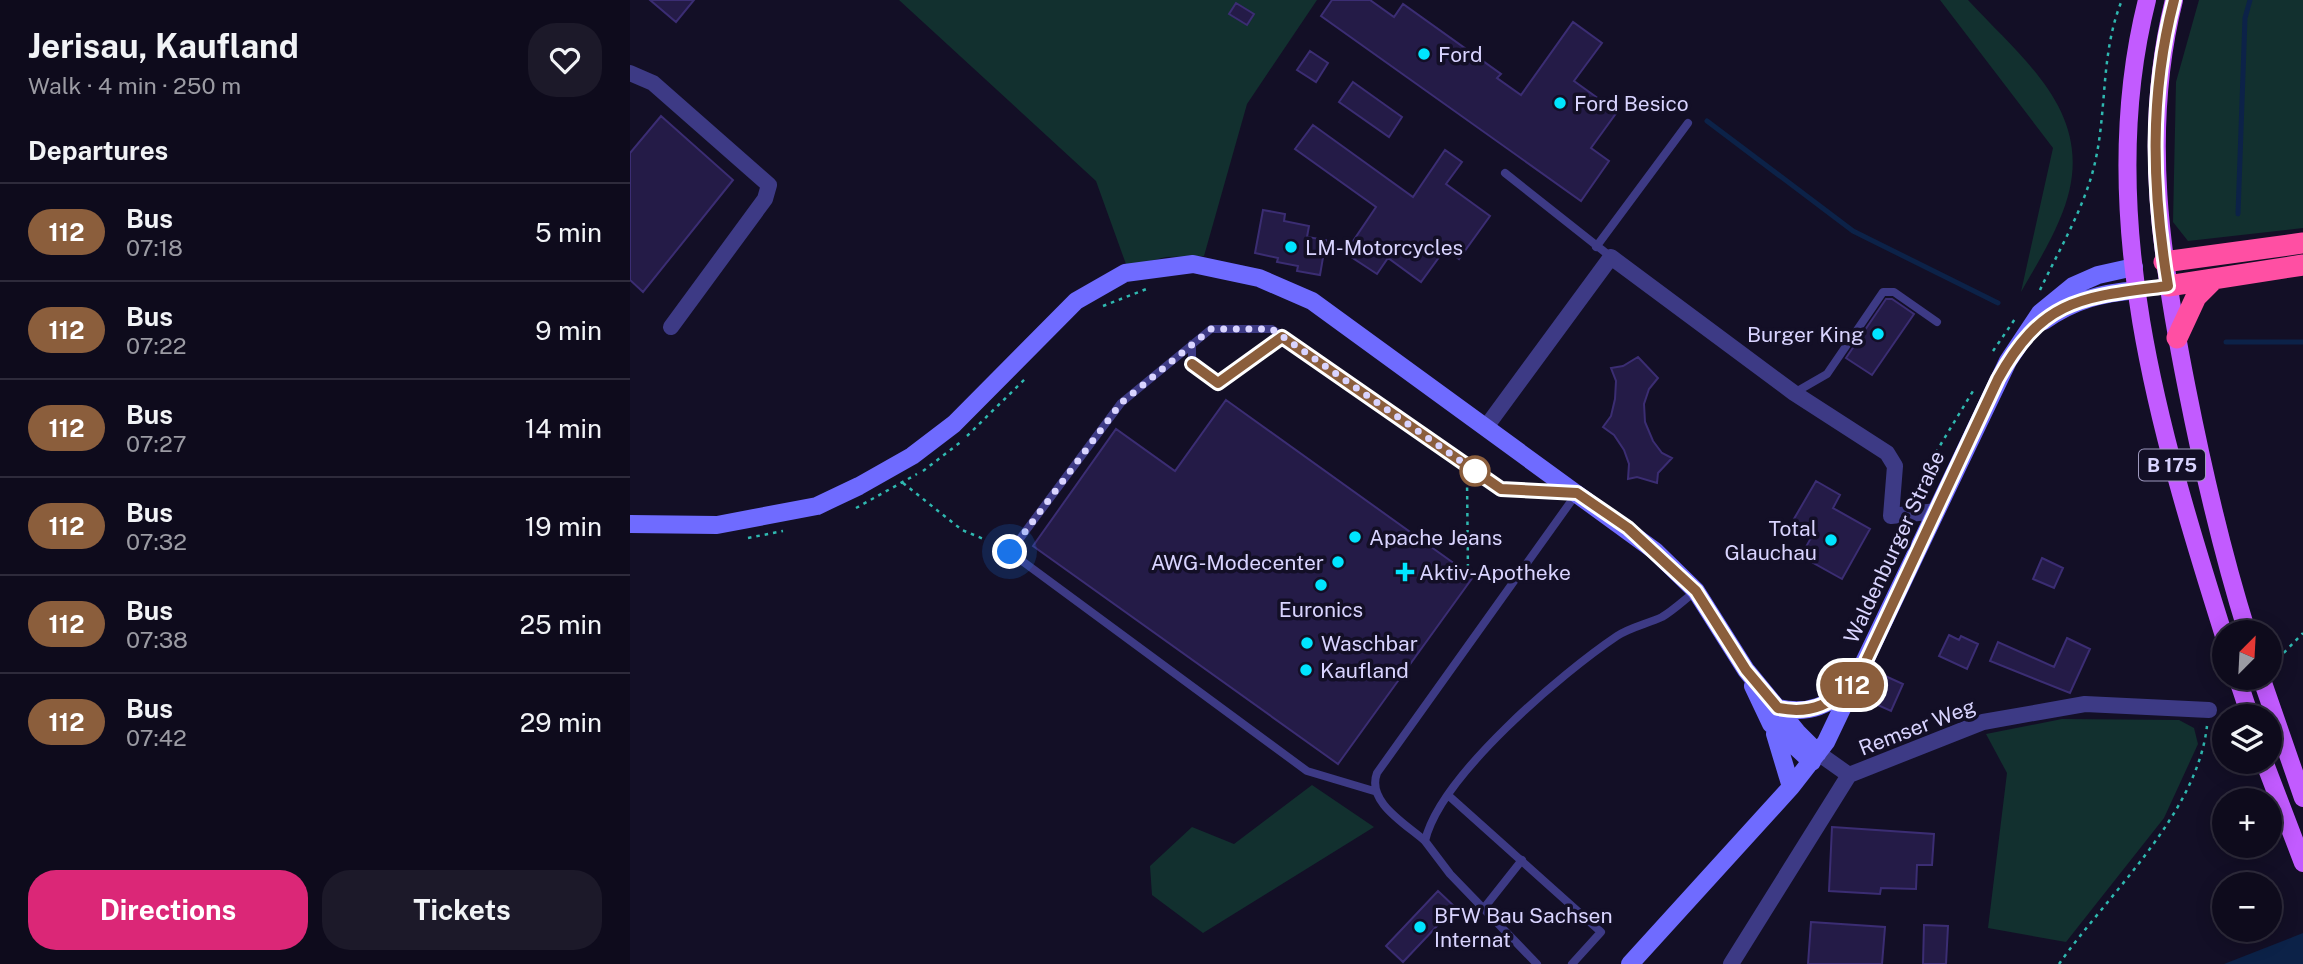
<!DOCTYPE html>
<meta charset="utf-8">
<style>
body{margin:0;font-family:"Public Sans",sans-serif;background:#1c1929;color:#f1f3f6;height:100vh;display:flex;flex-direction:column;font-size:26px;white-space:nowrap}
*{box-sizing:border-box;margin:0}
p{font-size:23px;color:#9b9ba3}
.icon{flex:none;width:38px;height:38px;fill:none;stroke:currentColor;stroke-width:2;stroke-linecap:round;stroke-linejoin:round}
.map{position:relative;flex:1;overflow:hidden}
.side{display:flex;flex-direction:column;background:#0e0b1c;width:630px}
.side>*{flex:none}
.badge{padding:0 14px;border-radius:23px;font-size:24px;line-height:46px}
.needle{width:46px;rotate:24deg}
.controls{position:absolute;left:1582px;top:620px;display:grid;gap:14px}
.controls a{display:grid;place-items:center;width:70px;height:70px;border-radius:50%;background:#0e0b1c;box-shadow:0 4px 18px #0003,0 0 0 2px #2e2b3b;font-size:35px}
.you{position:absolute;width:35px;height:35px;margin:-18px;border:5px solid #fff;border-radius:50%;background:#1a73e8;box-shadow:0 0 0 10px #1a73e833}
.map>.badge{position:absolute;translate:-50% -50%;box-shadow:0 0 0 4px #fff}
h2{padding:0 28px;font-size:26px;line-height:63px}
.round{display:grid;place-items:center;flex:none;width:74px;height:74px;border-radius:28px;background:#1c1929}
.summary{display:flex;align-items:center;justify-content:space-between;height:119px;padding:0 28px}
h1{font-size:33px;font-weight:700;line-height:52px}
.primary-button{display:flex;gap:14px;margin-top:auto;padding:14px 28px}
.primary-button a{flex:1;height:80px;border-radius:28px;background:#db2777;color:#fff;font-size:28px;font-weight:700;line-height:80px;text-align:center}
.primary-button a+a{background:#1c1929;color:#f1f3f6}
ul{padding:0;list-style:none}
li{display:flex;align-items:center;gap:21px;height:98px;padding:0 28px;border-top:2px solid #2e2b3b}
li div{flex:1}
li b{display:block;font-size:26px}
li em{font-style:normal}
li .badge{min-width:77px;font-weight:700;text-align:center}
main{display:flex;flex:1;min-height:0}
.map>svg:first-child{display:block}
.green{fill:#12302f}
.water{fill:#0c2248}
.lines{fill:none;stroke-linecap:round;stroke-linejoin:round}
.stream{stroke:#0c2248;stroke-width:5}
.building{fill:#241b47;stroke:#3b2d73;stroke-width:2}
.path{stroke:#2fb8b0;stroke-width:2.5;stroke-dasharray:3.5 5;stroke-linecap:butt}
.lane{stroke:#3d3a85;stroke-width:8}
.street{stroke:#3d3a85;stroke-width:16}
.secondary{stroke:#6f6bff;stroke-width:18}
.primary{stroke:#c25bff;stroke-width:18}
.highway{stroke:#ff4fa3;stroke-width:21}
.primary-bridge{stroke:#c25bff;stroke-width:18}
.line-casing{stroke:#fff;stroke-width:16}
.line{stroke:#8b5e3c;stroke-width:10}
.walk{stroke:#d9d4ff;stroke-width:7;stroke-dasharray:0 12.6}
.poi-dot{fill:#00e5ff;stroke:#130f26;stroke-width:2.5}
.stop-dot{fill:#fff;stroke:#8b5e3c;stroke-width:3.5}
.labels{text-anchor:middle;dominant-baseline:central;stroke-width:7;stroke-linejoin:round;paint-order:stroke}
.shield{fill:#130f26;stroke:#9e99be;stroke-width:2}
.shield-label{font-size:19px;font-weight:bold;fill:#d9d4ff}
.poi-label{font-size:21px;fill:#d9d4ff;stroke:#130f26;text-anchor:start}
.street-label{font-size:21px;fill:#d9d4ff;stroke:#130f26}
</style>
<main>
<section class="side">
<div class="summary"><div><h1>Jerisau, Kaufland</h1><p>Walk · 4 min · 250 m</p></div><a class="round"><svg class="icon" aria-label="heart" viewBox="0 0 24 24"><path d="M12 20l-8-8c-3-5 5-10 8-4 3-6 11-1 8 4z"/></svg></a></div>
<h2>Departures</h2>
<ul>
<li><span class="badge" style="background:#8b5e3c;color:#fff">112</span><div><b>Bus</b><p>07:18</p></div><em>5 min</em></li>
<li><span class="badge" style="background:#8b5e3c;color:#fff">112</span><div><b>Bus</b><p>07:22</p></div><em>9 min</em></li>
<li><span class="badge" style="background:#8b5e3c;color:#fff">112</span><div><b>Bus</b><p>07:27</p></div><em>14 min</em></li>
<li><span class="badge" style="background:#8b5e3c;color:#fff">112</span><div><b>Bus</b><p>07:32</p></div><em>19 min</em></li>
<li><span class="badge" style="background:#8b5e3c;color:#fff">112</span><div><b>Bus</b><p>07:38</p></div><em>25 min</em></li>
<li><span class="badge" style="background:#8b5e3c;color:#fff">112</span><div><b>Bus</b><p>07:42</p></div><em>29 min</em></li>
</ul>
<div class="primary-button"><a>Directions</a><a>Tickets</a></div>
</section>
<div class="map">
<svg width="1673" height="964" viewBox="0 0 1673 964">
<rect width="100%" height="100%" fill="#130f26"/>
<path class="green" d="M269,0h418l-70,104 -43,152 -38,1 -39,10 -31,-86z
M1310,0h28c61,66 136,120 91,221 -10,24 -25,48 -38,71l32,-144z
M1569,0h104v228l-115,13 -15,-19 3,-140z
M1432,719l117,1 15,8 4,16 -34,74 -98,124 -78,-14 19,-155 -21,-39z
M682,785l62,42 -171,106 -51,-38 -2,-29 42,-39 42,17z"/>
<path class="water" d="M1673,933v31h-79z"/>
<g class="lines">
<path class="stream" d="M1077,121l146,110 145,72
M1608,214l7,-196 5,-18
M1596,342h77"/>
</g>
<path class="building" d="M20,0h44l-18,22z
M702,0h38l24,17 9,-13 98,70 -4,4 24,17 52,-73 29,21 -28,38 43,31 -26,36 18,13 -28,40 -260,-185z
M606,3l18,11 -7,11 -18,-11z
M680,51l18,12 -12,19 -19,-12z
M723,82l49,35 -13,20 -50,-35z
M31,116l72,64 -90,112 -13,-12v-127z
M683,125l100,72 32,-47 17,12 -16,22 44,32 -31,43 -14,-10 -24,33 -33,-24 -11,16 -32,-21 31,-46 -81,-58z
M633,210l22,4 -1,7 25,5 -2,11 19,3 -6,35 -23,-4 1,-5 -21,-4 1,-4 -23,-5z
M1256,299h6l22,15 -42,61 -26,-17z
M1008,357l20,21 -9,11 -5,15 1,18 8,19 9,12 10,5 -14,15 -1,10 -20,-6 -9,2 1,-15 -5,-14 -10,-15 -11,-8 8,-11 4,-17 1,-18 -5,-13 12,-2z
M596,400l247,177 -135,187 -305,-218 83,-117 59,42z
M1186,481l24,14 -7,13 37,21 -28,50 -41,-23 11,-20 -21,-12z
M1412,558l21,10 -9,20 -21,-9z
M1319,635l10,5 2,-4 17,8 -11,25 -28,-13z
M1437,638l23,11 -20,44 -80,-32 8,-19 56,25z
M1253,675l20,9 -12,27 -20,-9z
M1202,827l102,7 -2,31h-15l-1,24 -35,-1 -1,6 -51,-3z
M808,891l17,16 -52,55 -17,-16z
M1181,922l74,5 -3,37h-74z
M1294,925l24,1 -2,38h-23z"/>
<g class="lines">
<path class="path" d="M1410,290c20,-42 47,-87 56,-132 11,-53 5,-107 26,-158
M473,306l46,-18
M1363,351l24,-35
M337,436l60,-59
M293,471l39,-30
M837,479l1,94
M273,483l59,47 24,10
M1283,498l11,-26 49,-81
M226,508l61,-34
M118,538l35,-7
M1642,665l31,-32
M1429,964c50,-71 138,-150 148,-238"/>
<path class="lane" d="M875,173l106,84
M966,247l92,-124
M562,344v20l26,19 64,-46
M1164,393l33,-19 56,-82h11l43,30
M744,791l-67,-20 -297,-219 111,-149 90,-74h61l229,160 70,4
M819,796l152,136 -29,32
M795,841c-19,-17 -59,-39 -48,-68l200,-280
M854,908l38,-48
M907,964l-87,-90 -25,-33c15,-65 137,-168 192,-205 14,-9 30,-12 45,-19 12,-7 23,-18 34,-26"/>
<path class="street" d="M0,73l23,10 116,102 -4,14 -94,128
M856,427l125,-170 183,136 93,60 8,13 -4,50 46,-5
M1188,753l31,22
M1101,964l118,-189 134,-53 102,-18 124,6"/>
<path class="secondary" d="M1414,321c30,-21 58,-28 93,-31
M0,524l87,1 100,-19 42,-20 53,-30 42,-32 122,-123 49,-28 68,-9 66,14 53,23 343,250 41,40 50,79 51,62 21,21
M1123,686l18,38 41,38
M1148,708c32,7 51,-3 74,-23
M1145,734l16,53
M1000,964l161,-177 35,-45 182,-381 32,-48 33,-27 25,-11 36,-8"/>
<path class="primary" d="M1517,0c-54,213 13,433 77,636
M1544,0c-33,131 -13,259 13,389 16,81 35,163 60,243
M1631,677l42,121
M1634,761l39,102"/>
<path class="highway" d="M1534,262l139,-19
M1538,286l135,-21
M1547,338l19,-41 17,-17"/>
<path class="primary-bridge" d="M1607,677l13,39"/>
</g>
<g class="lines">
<g class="line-casing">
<path id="line" d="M562,364l26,19 64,-46 219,152 76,4 51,35 68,63 50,79 32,38c35,7 54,-5 79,-28l141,-301c45,-82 86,-82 170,-93 -16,-97 -19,-191 6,-286"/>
</g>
<use href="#line" class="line"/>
<path class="walk" d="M380,552l111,-149 90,-74h61l203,142"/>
</g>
<g class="poi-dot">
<circle cx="794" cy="54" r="7"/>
<circle cx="930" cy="103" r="7"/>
<circle cx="661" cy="247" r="7"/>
<circle cx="1248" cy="334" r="7"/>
<circle cx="725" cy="537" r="7"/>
<circle cx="1201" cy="540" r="7"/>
<circle cx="708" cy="562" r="7"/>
<path d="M771.5 561.5h7v7h7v7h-7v7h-7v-7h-7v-7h7z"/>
<circle cx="691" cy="585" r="7"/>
<circle cx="677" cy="643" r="7"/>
<circle cx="676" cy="670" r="7"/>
<circle cx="790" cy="927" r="7"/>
</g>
<circle class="stop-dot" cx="845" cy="471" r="14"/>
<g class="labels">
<rect class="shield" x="1509" y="449.5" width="66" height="31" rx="5"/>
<g class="shield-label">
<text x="1542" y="465">B 175</text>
</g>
<g class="poi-label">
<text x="808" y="54">Ford</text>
<text x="944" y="103">Ford Besico</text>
<text x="675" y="247">LM-Motorcycles</text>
<text x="1234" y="334" text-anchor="end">Burger King</text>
<text x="1187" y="528" text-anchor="end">Total<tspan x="1187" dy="24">Glauchau</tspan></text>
<text x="739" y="537">Apache Jeans</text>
<text x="694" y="562" text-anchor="end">AWG-Modecenter</text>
<text x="789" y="572">Aktiv-Apotheke</text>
<text x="691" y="609" text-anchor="middle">Euronics</text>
<text x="691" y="643">Waschbar</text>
<text x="690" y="670">Kaufland</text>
<text x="804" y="915">BFW Bau Sachsen<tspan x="804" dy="24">Internat</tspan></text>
</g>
<g class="street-label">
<text transform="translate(1264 547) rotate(-65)">Waldenburger Straße</text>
<text transform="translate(1287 727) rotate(-21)">Remser Weg</text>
</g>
</g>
</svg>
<div class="controls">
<a><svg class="needle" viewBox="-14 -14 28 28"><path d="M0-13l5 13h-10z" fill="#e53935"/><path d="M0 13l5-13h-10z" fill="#9b9ba3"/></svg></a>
<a><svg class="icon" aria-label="layers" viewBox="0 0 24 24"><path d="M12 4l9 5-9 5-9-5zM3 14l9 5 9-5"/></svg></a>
<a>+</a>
<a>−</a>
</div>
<div class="you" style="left:380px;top:552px"></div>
<b class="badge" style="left:1222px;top:685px;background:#8b5e3c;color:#fff">112</b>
</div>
</main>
